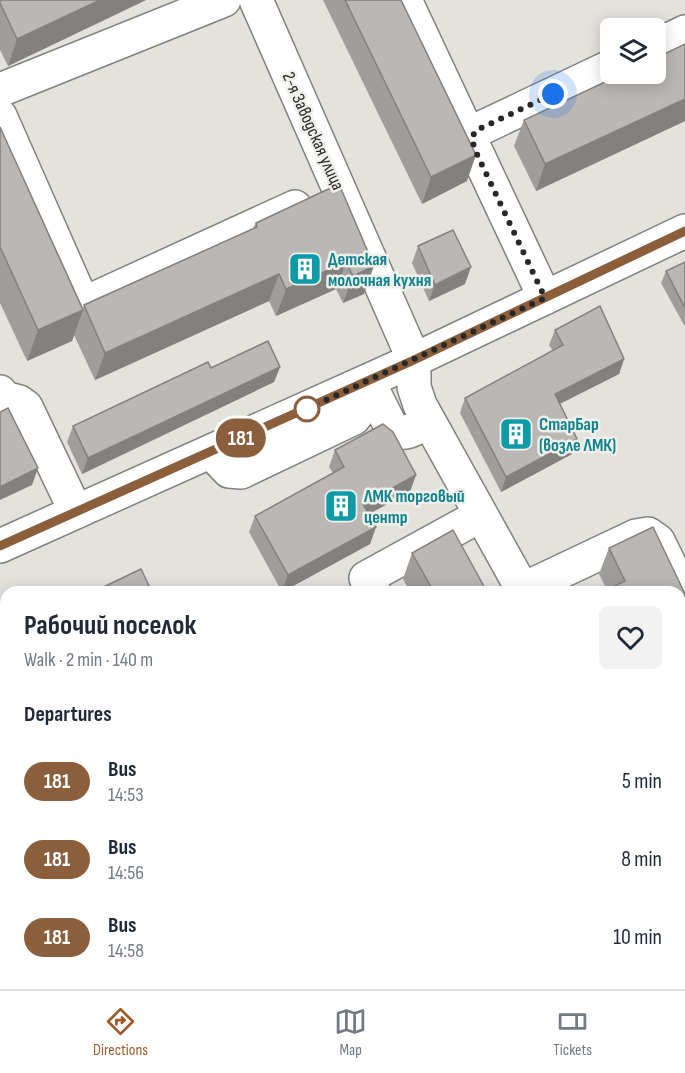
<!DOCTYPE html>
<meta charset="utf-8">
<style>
body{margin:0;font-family:"Sofia Sans Condensed",sans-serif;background:#f2f2f3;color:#1f2937;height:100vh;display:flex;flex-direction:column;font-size:22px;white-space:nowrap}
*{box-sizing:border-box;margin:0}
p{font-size:20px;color:#747a83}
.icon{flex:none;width:33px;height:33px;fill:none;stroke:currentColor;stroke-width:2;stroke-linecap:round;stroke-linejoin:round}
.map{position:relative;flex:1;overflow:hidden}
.side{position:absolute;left:0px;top:586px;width:686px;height:404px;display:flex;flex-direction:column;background:#fff;border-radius:18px 18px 0 0;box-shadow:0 3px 15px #0003}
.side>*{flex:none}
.badge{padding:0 12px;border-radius:20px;font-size:21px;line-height:39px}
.controls{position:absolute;left:600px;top:18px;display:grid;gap:12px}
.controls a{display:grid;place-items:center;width:66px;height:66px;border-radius:9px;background:#fff;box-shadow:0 3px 15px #0003;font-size:30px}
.you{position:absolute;width:30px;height:30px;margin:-15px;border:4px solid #fff;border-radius:50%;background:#1a73e8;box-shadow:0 0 0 9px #1a73e833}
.map>.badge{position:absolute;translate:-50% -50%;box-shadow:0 0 0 3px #fff}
h2{padding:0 24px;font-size:22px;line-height:54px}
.round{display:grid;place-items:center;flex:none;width:63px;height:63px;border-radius:9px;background:#f2f2f3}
.head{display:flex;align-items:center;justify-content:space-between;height:102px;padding:0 24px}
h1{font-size:28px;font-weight:700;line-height:45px}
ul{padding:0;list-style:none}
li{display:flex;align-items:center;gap:18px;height:78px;padding:0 24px}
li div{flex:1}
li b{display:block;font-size:22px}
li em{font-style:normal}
li .badge{min-width:66px;font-weight:700;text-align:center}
.menu{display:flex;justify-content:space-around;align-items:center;height:84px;border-top:2px solid #e0e1e3;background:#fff;font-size:16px;color:#747a83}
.menu a{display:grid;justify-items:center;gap:3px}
.menu .on{color:#9e5b2b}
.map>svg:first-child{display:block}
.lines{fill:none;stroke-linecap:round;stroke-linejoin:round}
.minor-casing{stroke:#82817d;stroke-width:36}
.minor{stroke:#fff;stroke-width:33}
.wall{fill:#a19d9b}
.shaded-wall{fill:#83807e}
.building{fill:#bbb7b4;stroke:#83807e;stroke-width:1.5}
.line-casing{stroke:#fff;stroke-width:14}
.line{stroke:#8b5e3c;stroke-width:9}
.walk{stroke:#282826;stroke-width:6;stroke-dasharray:0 10.8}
.stop-dot{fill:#fff;stroke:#8b5e3c;stroke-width:3}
.labels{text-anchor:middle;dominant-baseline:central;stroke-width:5;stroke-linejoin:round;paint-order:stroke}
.street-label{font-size:18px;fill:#282826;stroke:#f0efea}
.culture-label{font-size:18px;font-weight:bold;fill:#0d838f;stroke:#f0efea;text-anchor:start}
</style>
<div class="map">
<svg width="685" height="989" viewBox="0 0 685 989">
<rect width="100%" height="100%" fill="#e3e2dd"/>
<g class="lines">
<g class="minor-casing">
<path id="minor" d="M256,0l158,360v27l6,18 104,187
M405,0l140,298
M656,46l29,-14
M0,90l224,-90
M0,116l83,188 212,-97
M475,150l-3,-11 3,-8 135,-64
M368,381l25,50c13,5 23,-3 35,-10
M0,392l4,6 15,4 7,5 50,105
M211,452l18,19 12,1 113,-54c8,-10 5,-20 4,-32
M0,546l414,-186 271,-129
M522,590l114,-54 12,-2 10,7 27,55
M374,592l-8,-14 115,-63
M0,684l6,10
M680,848l5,-3
M680,879l5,10
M0,983l3,5 3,-7
M167,984l2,5"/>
</g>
<use href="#minor" class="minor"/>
</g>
<path class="wall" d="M0,0h146l-138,66 -8,-16z
M323,0h78l66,181 -45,23z
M685,44v77l-149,70 -22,-45 10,-26z
M0,127l83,181 1,-3 169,-77 3,-5 83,-39 25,110 -21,9 -7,-14 -60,27 -7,-15 -174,79 -21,-45 -2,6 -45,20 -27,-58z
M418,246l47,38 -36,17 -17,-38z
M685,262v63h-1l-23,-42 5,-12z
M555,330l69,29 -5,15 -59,30 12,50 -71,38 -41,-79 5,-15 88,-47 -4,-6z
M280,367l-6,15 -192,92 -15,-32 6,-16 138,-58z
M335,450l75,42 -41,22 7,13 -6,17 -88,48 -33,-60 6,-16 78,-43 -4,-6z
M609,548l76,46v170l-5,2v-174h-72l-9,-18z
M412,553l75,39h-77l-7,-13z
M0,811l6,9v124l-6,-9z
M268,984h49l2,5h-49z
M616,984h64l5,5h-67z"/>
<path class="shaded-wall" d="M100,0h46l-138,66 9,-27z
M685,99v22l-149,70 9,-27z
M476,155l-9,26 -45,23 9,-27z
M346,262l-10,27 -60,27 10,-27z
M374,266l-10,28 -21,9 10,-27z
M471,267l-6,17 -36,17 6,-16z
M279,274l-10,27 -174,79 10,-27z
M83,310l-11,31 -45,20 11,-31z
M624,359l-5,15 -70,35 6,-15z
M280,367l-6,15 -192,92 6,-16z
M577,439l-5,15 -71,38 5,-15z
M38,468l-6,17 -32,15v-13z
M416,475l-6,17 -53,28 6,-16z
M376,527l-6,17 -88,48 6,-17z
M685,742v22l-5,2v-18l1,-4z"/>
<path class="building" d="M0,0h100l-83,39 -17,-36z
M345,0h56l75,155 -45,22z
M685,44v55l-140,65 -21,-44 98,-46h34v-16z
M0,127l83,183 -45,20 -38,-83z
M339,184l35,82 -21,10 -7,-14 -60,27 -7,-15 -174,79 -21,-48 173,-78 -1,-4z
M453,230l18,37 -36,18 -17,-39z
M685,262v46l-19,-37z
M600,306l24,53 -69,35 22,45 -71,38 -41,-79 98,-53 -8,-15z
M268,341l12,26 -192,91 -15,-32 135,-64 3,6z
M8,408l30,60 -38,19v-75z
M383,424l10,8 23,43 -53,29 13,23 -88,48 -33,-59 89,-49 -9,-17z
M653,527l32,67v148l-4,2 -1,-4v-148h-69l-2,-3 16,-8 -16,-33z
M453,530l34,62h-53l-22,-39z
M141,569l11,23h-59z
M0,811l6,9v92l-6,-9z
M680,953l5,12v24h-56l-3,-5h54z
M77,984h33l3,5h-44z
M278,984h39l2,5h-38z"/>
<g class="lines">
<g class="line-casing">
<path id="line" d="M0,546l414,-186 271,-129"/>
</g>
<use href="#line" class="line"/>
<path class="walk" d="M307,409l238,-111 -70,-148 -3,-11 3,-8 78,-37"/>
</g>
<defs>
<g id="building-square" transform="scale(1.725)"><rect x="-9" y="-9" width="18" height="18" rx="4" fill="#0f9aa8" stroke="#f0efea"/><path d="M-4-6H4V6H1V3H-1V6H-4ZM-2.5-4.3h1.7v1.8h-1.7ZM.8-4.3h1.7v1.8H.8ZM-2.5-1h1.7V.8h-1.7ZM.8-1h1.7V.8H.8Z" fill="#fff"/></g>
</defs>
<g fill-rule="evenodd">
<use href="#building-square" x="305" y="269"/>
<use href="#building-square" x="516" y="434"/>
<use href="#building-square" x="341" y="506"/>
</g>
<circle class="stop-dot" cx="307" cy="409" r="12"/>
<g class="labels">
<g class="street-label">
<text transform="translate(313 131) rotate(66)">2-я Заводская улица</text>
</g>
<g class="culture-label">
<text x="328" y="259">Детская<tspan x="328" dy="21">молочная кухня</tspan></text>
<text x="539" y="424">СтарБар<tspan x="539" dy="21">(возле ЛМК)</tspan></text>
<text x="364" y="496">ЛМК торговый<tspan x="364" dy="21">центр</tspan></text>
</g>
</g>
</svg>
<div class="controls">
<a><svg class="icon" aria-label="layers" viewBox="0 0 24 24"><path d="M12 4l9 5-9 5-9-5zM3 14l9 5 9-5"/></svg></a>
</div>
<div class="you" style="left:553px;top:94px"></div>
<b class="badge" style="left:241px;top:438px;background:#8b5e3c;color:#fff">181</b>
<section class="side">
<div class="head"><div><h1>Рабочий поселок</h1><p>Walk · 2 min · 140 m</p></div><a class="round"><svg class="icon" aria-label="heart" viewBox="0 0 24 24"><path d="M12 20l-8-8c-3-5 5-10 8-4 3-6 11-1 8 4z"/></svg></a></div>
<h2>Departures</h2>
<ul>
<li><span class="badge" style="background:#8b5e3c;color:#fff">181</span><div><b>Bus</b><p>14:53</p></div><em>5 min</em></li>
<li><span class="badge" style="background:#8b5e3c;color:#fff">181</span><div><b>Bus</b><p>14:56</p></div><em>8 min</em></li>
<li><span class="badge" style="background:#8b5e3c;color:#fff">181</span><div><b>Bus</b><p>14:58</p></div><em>10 min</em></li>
</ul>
</section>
</div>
<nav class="menu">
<a class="on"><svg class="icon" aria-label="directions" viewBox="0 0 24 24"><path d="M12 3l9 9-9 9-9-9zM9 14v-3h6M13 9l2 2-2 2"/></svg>Directions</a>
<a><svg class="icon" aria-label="map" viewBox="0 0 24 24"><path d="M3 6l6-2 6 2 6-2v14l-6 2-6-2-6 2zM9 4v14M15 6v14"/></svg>Map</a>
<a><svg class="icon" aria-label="tickets" viewBox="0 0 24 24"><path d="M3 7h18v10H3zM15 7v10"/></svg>Tickets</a>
</nav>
